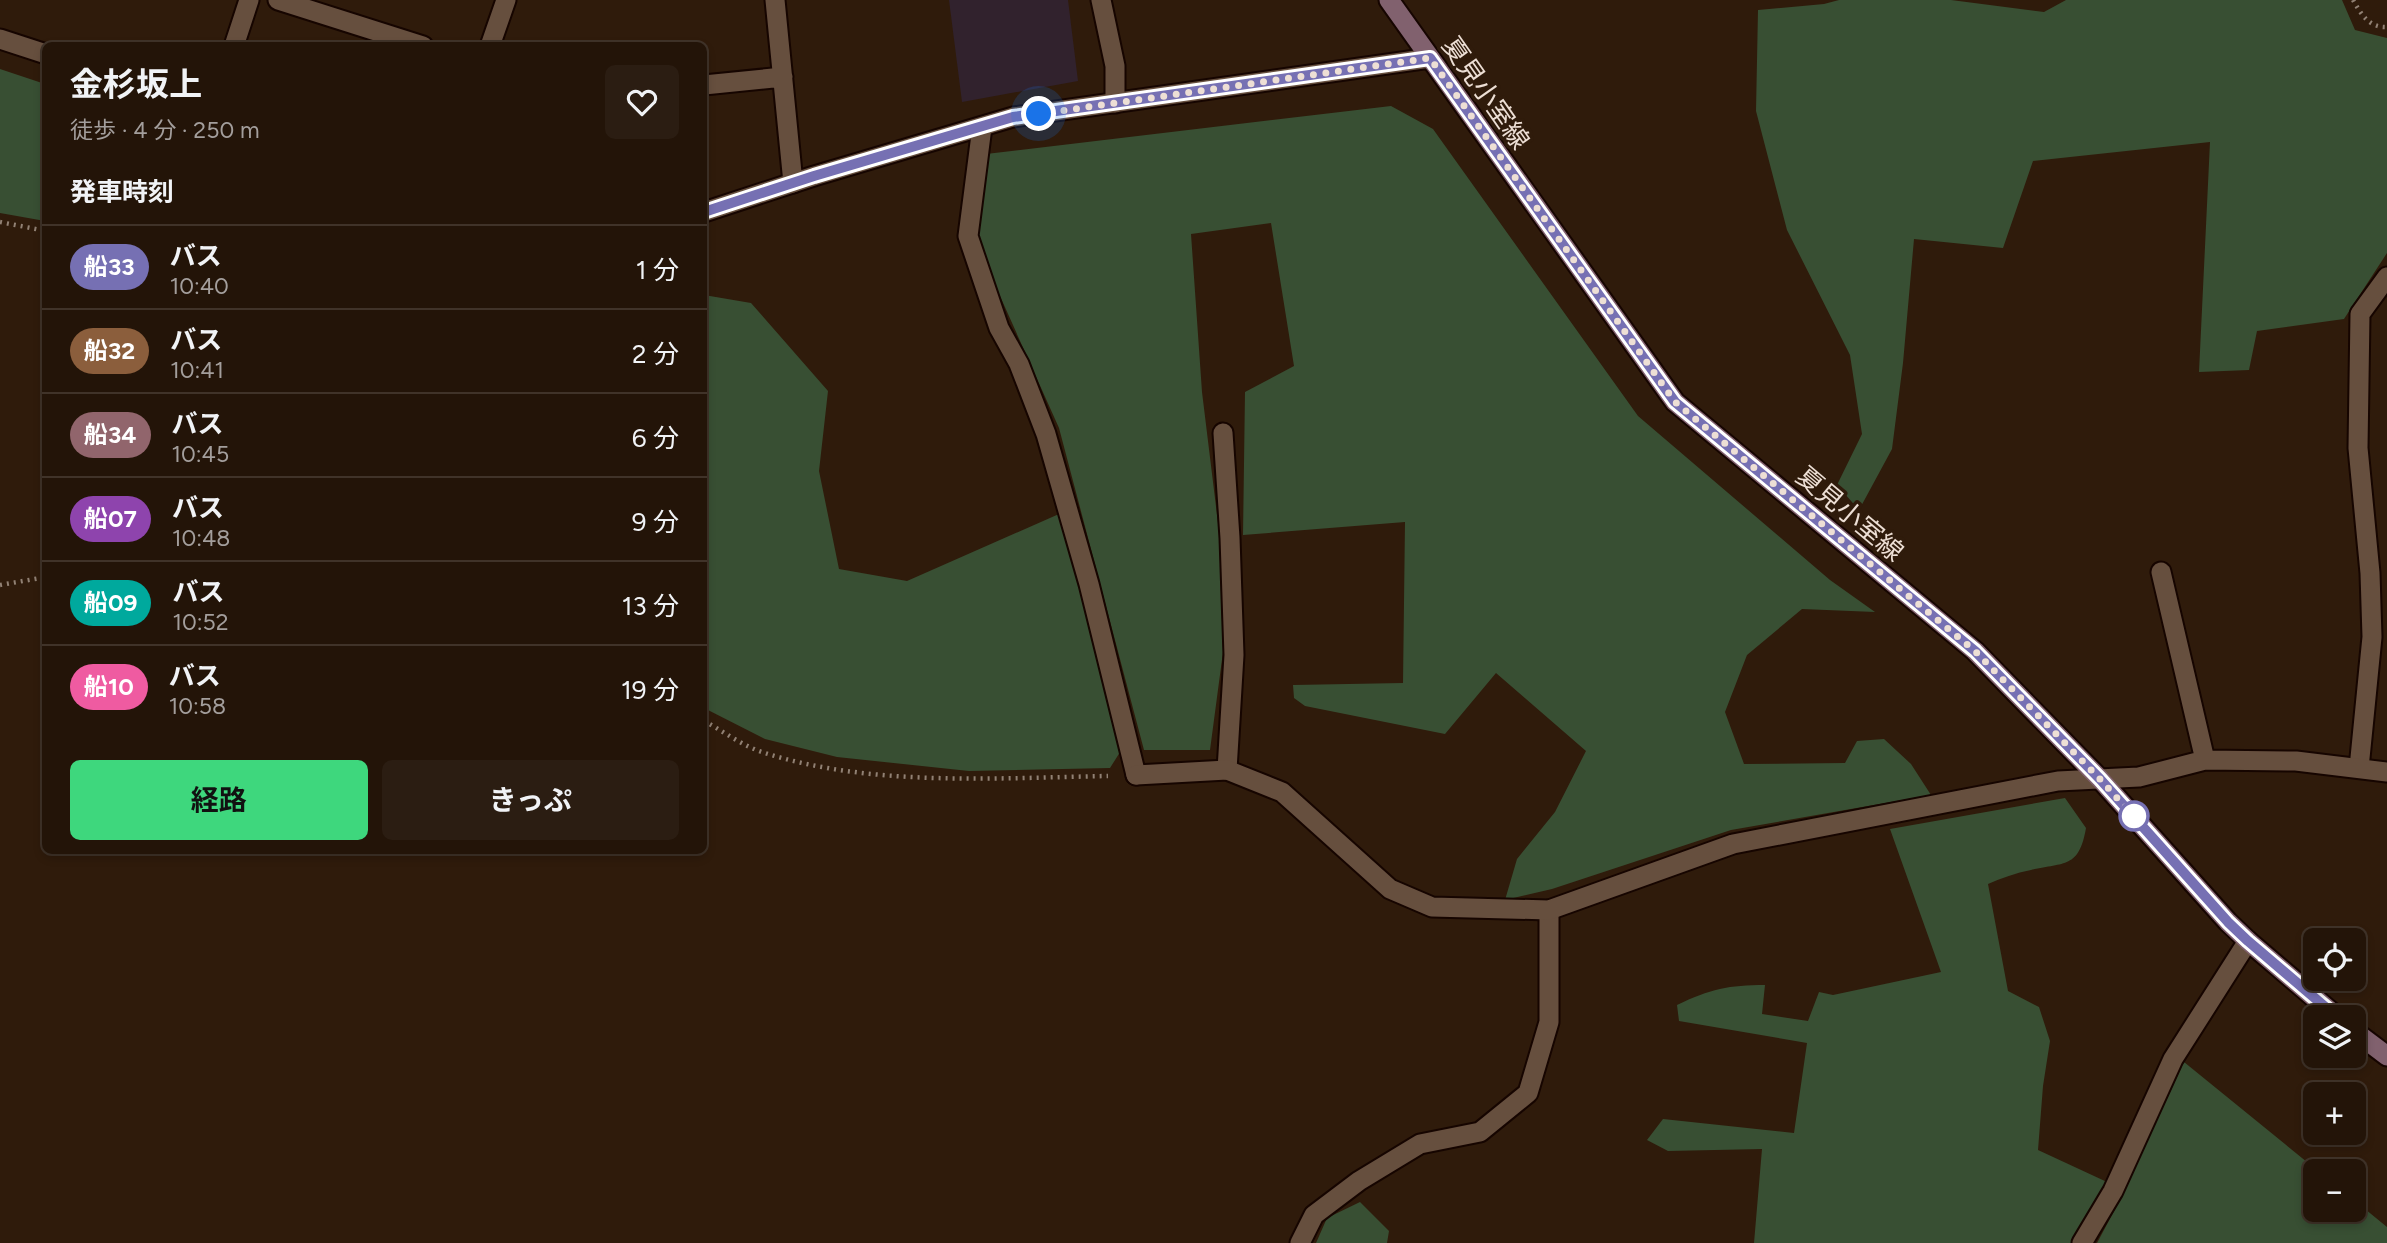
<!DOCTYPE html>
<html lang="ja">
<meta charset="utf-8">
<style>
body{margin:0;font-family:Figtree,"Noto Sans JP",sans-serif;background:#2b1d12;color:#f1f3f6;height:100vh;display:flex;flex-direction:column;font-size:26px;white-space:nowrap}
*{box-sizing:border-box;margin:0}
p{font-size:23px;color:#a39e9c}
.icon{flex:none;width:38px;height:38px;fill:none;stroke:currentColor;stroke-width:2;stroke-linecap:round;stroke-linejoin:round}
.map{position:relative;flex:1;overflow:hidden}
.sheet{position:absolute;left:42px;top:42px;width:665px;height:812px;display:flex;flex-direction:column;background:#231408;border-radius:10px;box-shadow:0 4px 10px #0003,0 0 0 2px #403329}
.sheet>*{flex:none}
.badge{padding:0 14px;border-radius:23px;font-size:24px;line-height:46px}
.fabs{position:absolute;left:2303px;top:928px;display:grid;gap:14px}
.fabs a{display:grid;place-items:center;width:63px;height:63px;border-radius:10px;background:#231408;box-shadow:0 4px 10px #0003,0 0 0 2px #403329;font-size:35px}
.you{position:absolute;width:35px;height:35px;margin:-18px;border:5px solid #fff;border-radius:50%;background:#1a73e8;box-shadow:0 0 0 10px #1a73e833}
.map>.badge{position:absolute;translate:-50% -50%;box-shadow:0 0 0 4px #fff}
h2{padding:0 28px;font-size:26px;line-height:63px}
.round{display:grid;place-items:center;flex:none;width:74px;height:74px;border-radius:10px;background:#2b1d12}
.summary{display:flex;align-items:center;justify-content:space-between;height:119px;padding:0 28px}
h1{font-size:33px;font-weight:700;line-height:52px}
.cta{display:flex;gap:14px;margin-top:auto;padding:14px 28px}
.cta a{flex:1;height:80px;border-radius:10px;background:#3ed77d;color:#111;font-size:28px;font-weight:700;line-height:80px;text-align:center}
.cta a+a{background:#2b1d12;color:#f1f3f6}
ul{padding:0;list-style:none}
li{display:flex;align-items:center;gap:21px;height:84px;padding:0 28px;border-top:2px solid #403329}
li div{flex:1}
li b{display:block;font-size:26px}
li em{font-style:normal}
li .badge{min-width:77px;font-weight:700;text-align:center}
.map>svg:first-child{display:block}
.industrial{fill:#31222d}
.green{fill:#384f33}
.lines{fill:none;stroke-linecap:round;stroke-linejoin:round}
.service-casing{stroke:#160500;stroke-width:23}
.minor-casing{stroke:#160500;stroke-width:23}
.tertiary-casing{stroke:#160500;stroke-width:23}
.secondary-casing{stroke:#160500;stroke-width:23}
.path{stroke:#918174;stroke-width:4.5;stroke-dasharray:2 5;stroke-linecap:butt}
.service{stroke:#664f3e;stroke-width:19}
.minor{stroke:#664f3e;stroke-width:19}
.tertiary{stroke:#664f3e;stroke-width:19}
.secondary{stroke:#81616e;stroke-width:19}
.line-casing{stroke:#fff;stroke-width:16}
.line{stroke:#7670b3;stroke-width:10}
.walk{stroke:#eddfd5;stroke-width:7;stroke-dasharray:0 12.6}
.stop-dot{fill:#fff;stroke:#7670b3;stroke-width:3.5}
.labels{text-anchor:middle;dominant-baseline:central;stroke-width:7;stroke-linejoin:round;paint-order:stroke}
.street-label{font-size:26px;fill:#eddfd5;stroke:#2f1b0b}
</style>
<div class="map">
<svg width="2387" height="1243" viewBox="0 0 2387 1243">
<rect width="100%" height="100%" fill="#2f1b0b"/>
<path class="industrial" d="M949,0h119l10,81 -116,21z"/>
<path class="green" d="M1839,0h112l93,12 22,-12h276l13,30 32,8v215l-43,66 -87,12 -8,39 -50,2 11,-230 -177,19 -30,87 -89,-9 -11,124 -11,86 -33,61 -22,-25 25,-51 -12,-79 -63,-125 -31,-119 2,-101 66,-6z
M0,69l45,15v137l-45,-8z
M1391,106l42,23 205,287 192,164 45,32 -73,-3 -55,46 -22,57 19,52 101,-1 12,-22 27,-2 27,25 20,31 -200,35 -179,59 -47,11 12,-41 38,-47 31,-61 -90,-78 -51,61 -140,-28 -11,-8 -1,-13 110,-2 2,-161 -162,13 2,-143 49,-26 -23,-143 -80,11 11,158 17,139 4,121 -13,98h-66l-85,-322 -85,-190 12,-84z
M704,295l47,8 77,88 -9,80 20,98 68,12 152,-67 63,235 -12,19 -141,3 -132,-14 -72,-18 -61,-31z
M2065,798l21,30c-7,41 -22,34 -55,42 -15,3 -30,8 -43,14l20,107 31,16 11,34 -7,45 -5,64 69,32 -34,61h-319l8,-94 -94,2 -21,-11 16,-21 131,14 13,-90 -128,-22 -2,-16c33,-16 52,-20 88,-20l-3,29 46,7 11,-29 14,3 108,-23 -51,-143z
M2184,1062l134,109h-3v38h39v-9l33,27v16h-290l24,-45z
M1360,1202l29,29 -2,12h-71l11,-25z"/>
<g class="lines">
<g class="service-casing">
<path id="service" d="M278,0l145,46
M775,0l18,183
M490,46l16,-46
M704,85l79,-8
M982,127l-14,109 31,92 20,36 27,70 43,150 47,191
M1223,433l7,105 4,117 -7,115
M2359,768l13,-131 -2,-64 -12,-125 2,-134 27,-37
M1300,1243l14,-28 45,-34 61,-37 60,-12 48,-39 21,-71v-112"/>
</g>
<g class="minor-casing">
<path id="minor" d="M1101,0l14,66v37
M234,46l15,-46
M2161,572l44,188
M1136,775l91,-5 55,22 108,97 42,18 117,3 184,-66 325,-63 81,-4 66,-17 91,1 91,11
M2082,1243l31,-52 60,-132 75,-118"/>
</g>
<g class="tertiary-casing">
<path id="tertiary" d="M0,39l46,15
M704,212l110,-36 199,-59 417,-59"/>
</g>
<g class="secondary-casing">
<path id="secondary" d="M1389,0l286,402 300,249 125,128 128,143 20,19 89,76
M2354,1031l33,25"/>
</g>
<path class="path" d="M2353,0c8,14 16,28 34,27
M0,222l46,9
M0,585l46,-8
M704,721c19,10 40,26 61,32 107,34 232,25 343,23"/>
<use href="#service" class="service"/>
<use href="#minor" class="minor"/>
<use href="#tertiary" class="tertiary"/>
<use href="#secondary" class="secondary"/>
</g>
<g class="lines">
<g class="line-casing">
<path id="line" d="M704,212l110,-36 199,-59 417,-59 245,344 300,249 125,128 128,143 20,19 89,76"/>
</g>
<use href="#line" class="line"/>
<path class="walk" d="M1039,114l391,-56 245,344 300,249 125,128 37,41 -3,-4"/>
</g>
<circle class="stop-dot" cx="2134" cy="816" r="14"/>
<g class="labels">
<g class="street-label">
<text transform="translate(1486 93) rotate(55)">夏見小室線</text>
<text transform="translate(1850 514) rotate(40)">夏見小室線</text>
</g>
</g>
</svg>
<div class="fabs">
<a><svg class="icon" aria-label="locate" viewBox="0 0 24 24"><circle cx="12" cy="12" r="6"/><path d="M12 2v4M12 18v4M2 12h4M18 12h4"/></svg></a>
<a><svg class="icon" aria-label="layers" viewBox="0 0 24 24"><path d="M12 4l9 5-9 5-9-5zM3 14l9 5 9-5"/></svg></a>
<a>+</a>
<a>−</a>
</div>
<div class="you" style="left:1039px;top:114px"></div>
<section class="sheet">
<div class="summary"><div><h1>金杉坂上</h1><p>徒歩 · 4 分 · 250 m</p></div><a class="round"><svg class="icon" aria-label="heart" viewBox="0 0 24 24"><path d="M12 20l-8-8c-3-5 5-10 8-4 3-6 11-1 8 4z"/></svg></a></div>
<h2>発車時刻</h2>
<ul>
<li><span class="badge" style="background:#7670b3;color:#fff">船33</span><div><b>バス</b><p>10:40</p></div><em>1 分</em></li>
<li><span class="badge" style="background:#8b5e3c;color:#fff">船32</span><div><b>バス</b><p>10:41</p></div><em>2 分</em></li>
<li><span class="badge" style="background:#91656c;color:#fff">船34</span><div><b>バス</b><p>10:45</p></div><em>6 分</em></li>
<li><span class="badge" style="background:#8e44ad;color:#fff">船07</span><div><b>バス</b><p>10:48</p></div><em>9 分</em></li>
<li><span class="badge" style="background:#00a99d;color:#fff">船09</span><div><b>バス</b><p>10:52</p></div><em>13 分</em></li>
<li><span class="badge" style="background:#ef5ba1;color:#fff">船10</span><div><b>バス</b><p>10:58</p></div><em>19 分</em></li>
</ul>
<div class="cta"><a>経路</a><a>きっぷ</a></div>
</section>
</div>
